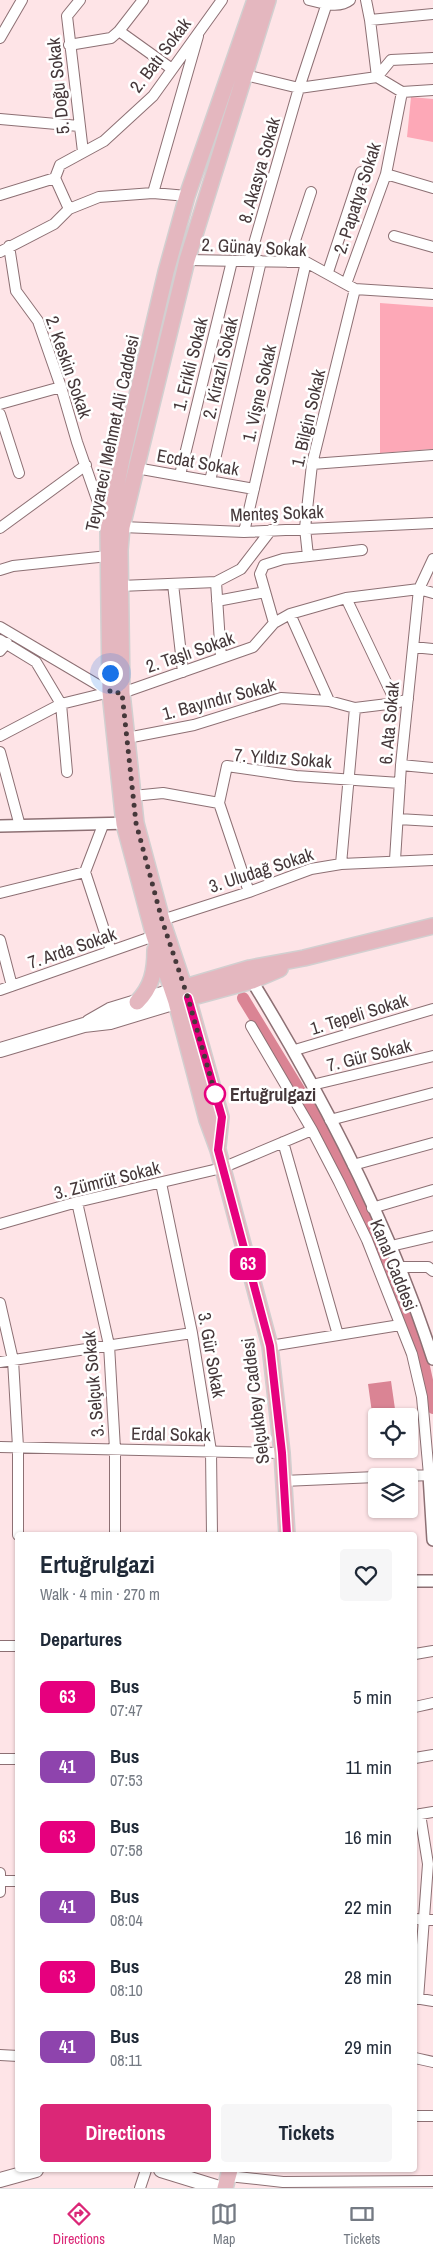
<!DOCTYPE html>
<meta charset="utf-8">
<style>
body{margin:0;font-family:"Archivo Narrow",sans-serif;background:#f6f6f7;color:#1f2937;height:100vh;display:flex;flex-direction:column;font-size:19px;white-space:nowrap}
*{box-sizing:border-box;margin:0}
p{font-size:16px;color:#747a83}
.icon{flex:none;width:28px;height:28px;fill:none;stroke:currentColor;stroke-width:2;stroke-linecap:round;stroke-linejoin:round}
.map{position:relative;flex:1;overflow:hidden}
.sheet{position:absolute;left:15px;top:1532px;width:402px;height:640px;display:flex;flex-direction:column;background:#fff;border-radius:5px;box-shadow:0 1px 4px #0004}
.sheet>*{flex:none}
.badge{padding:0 10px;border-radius:8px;font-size:18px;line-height:32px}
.fabs{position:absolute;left:368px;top:1408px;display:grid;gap:10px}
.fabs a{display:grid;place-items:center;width:50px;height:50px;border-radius:5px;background:#fff;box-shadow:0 1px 4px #0004;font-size:25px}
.you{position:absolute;width:25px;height:25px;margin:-12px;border:4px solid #fff;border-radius:50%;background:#1a73e8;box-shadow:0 0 0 8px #1a73e833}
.map>.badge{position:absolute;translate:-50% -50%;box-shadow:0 0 0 2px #fff}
h2{padding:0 25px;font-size:19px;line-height:45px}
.round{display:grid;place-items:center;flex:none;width:52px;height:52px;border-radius:5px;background:#f6f6f7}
.head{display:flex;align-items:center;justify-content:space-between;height:85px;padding:0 25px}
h1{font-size:24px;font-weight:800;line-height:38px}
.button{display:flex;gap:10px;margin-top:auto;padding:10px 25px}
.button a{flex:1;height:58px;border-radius:5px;background:#db2777;color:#fff;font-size:20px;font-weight:800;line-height:58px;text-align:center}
.button a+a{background:#f6f6f7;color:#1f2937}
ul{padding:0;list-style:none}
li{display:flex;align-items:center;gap:15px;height:70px;padding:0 25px}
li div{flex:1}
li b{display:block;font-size:19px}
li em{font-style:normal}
li .badge{min-width:55px;font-weight:700;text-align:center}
.dock{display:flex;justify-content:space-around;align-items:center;height:70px;border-top:1px solid #e0e1e3;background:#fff;font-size:14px;color:#747a83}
.dock a{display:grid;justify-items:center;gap:2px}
.dock .current{color:#db2777}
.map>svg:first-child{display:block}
.green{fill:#fda8b7}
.water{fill:#da8494}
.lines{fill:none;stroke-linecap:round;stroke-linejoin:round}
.canal{stroke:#da8494;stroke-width:12}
.minor-casing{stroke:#8d7074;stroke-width:12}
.tertiary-casing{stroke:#8d7074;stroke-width:14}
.secondary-casing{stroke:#8d7074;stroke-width:16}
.primary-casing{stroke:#d2cfd0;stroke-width:18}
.minor{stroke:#fff;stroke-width:10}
.tertiary{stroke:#fff;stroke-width:11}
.secondary{stroke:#fff;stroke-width:14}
.primary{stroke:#e4b7bf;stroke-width:15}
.line-casing{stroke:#fff;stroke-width:11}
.line{stroke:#e6007e;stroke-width:8}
.walk{stroke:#45383a;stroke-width:5;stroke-dasharray:0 9}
.stop-dot{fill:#fff;stroke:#e6007e;stroke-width:2.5}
.labels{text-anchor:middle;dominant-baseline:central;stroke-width:5;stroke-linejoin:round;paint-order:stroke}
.street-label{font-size:18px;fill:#45383a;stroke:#fff}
.stop-label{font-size:18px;font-weight:bold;fill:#45383a;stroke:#fff;text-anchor:start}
</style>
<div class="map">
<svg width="433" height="2188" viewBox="0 0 433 2188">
<rect width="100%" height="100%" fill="#fee4e7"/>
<path class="green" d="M411,97l22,2v43l-26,-5z
M380,303l53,4v142l-53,4z"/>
<path class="water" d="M391,1381l5,35h-20v11h-2l-6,-43z"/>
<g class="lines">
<path class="canal" d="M243,998l85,139 47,100 46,116 12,55"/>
<g class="minor-casing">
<path id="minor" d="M80,0l-13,16 16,136
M309,0c13,3 30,9 41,0
M366,0l4,20 7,57
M370,20l63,-6
M119,31l24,-31
M0,38l22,-38
M69,45l42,-7 8,-7 53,38
M245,75l54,13 78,-11 25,15 31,-2
M377,77l14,-17 42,-2
M0,119l79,7
M386,174l47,14
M153,193l45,-157
M0,195l55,-17
M69,209l-14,-31 5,-13 44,-24 49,-45 69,-96
M394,236l39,11
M9,246l7,45 22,30 23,66 16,55 30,86
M0,252l54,-28 15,-15 30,-12 54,-4 34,3
M187,260l119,2 49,27 78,5
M249,261l50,-173 29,-88
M288,262l23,-70
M328,272l33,-100
M346,284l40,-110 16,-82
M0,404l61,-17
M0,414l19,59
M312,464l121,-9
M136,468l118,21
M180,475l52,-214
M210,481l51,-220
M122,527l122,5 189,-9
M0,528l86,-63
M244,532l62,-270
M308,556l-3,-28 7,-64 43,-175
M0,570l13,-4 95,-10
M173,584l10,88
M120,586l96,-4
M346,598l50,105
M217,601l48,-9
M290,614l39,87
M274,623l-14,-49 4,-9 19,-6 79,-9
M0,627l110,65 12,1 131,-46 21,-24 16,-9 56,-16 73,-9 14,4
M0,640l36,22 25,42 49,-12
M413,647l20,2
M0,651l7,-8
M221,658l-5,-76 25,-13 30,-39
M0,736l61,-32 6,68
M127,738l67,-13 87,-27 48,3 26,7 41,-5 12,-4
M0,752l20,74
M401,765l32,3
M133,796l30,-3 56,10 8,-37 69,10 104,7
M219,803l30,89
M398,819l35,2
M103,825l-18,47 26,79
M395,860l6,-95 18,-176 14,-30
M341,864l14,-156
M0,893l85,-21
M162,920l87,-28 62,-23 30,-5 92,-4
M0,940l12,46
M0,990l154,-54
M251,1026l61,104 27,52 28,58 45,114 10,43 7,78
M295,1050l138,-41
M312,1085l121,-29
M330,1120l103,-27
M283,1142l55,193
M353,1165l80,-22
M161,1183l31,150 19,118 1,84
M77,1202l32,143 6,104v86
M372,1208l61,-18
M0,1224l77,-22 145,-34 90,-38
M391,1246l42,-10
M399,1267h29l5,4
M0,1303l13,57 5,87v88
M270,1346l130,-21
M0,1362l192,-29
M0,1447l282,6
M403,1476l30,-1
M283,1481l93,-4
M0,1646h18
M415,1654l18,-3
M415,1707l18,-4
M415,1758l18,-3
M0,1759h18
M415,1815l18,-3
M0,1873v19
M0,1881h18
M415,1919l18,1
M415,1998l18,3
M418,1999l10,-135 -8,-50
M0,2055l18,1
M415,2058l18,4
M415,2116h18
M228,2176l55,6 150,-1
M140,2188l6,-18"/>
</g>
<g class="tertiary-casing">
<path id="tertiary" d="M0,826l131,-3
M252,981c71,116 139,248 181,378
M429,1475l4,65
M415,1581h18"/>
</g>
<g class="secondary-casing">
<path id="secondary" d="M89,1022l21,-12 62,-19
M0,1050l84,-25 26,-3 66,-20
M161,2170l58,18
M0,2180l36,-10"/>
</g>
<g class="primary-casing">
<path id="primary" d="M255,0l-68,196 -21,76 -44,187 -14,71 2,162 14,132 30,112 22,66 31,118 11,30 52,196 12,107 5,82
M175,990l75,-22 54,-10 129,-32
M178,1001l74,-20 28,-12
M137,1002c15,-15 18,-31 18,-52
M218,1146l3,-29 -33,-119 -26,-78 -26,-97 -14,-130 -2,-143 2,-23 65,-267 81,-260
M225,2188l5,-18"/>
</g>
<use href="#minor" class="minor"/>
<use href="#tertiary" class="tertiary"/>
<use href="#secondary" class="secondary"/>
<use href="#primary" class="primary"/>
</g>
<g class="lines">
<g class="line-casing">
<path id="line" d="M188,998l34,119 -4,33 52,196 12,107 5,82"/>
</g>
<use href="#line" class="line"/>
<path class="walk" d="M110,673v19l12,1 14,130 26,97 26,78 29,102 -2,-6"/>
</g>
<circle class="stop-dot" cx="215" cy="1094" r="10"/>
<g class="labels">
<g class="street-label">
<text transform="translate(160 55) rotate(-53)">2. Batı Sokak</text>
<text transform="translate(58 86) rotate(-96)">5. Doğu Sokak</text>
<text transform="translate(259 170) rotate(-74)">8. Akasya Sokak</text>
<text transform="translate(357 198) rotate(-72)">2. Papatya Sokak</text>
<text transform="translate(254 247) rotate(3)">2. Günay Sokak</text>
<text transform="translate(190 364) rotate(-76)">1. Erikli Sokak</text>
<text transform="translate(69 367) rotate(71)">2. Keskin Sokak</text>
<text transform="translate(220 368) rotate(-77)">2. Kirazlı Sokak</text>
<text transform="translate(259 393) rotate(-77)">1. Vişne Sokak</text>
<text transform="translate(308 418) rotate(-77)">1. Bilgin Sokak</text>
<text transform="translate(112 433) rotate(-78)">Teyyareci Mehmet Ali Caddesi</text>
<text transform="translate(198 462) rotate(10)">Ecdat Sokak</text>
<text transform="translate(277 513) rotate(-2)">Menteş Sokak</text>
<text transform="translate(190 652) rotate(-19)">2. Taşlı Sokak</text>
<text transform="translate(219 699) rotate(-15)">1. Bayındır Sokak</text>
<text transform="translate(389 723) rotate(-85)">6. Ata Sokak</text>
<text transform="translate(283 758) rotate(4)">7. Yıldız Sokak</text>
<text transform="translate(261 870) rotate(-18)">3. Uludağ Sokak</text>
<text transform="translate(72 948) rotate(-19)">7. Arda Sokak</text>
<text transform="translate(359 1014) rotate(-17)">1. Tepeli Sokak</text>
<text transform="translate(369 1055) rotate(-14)">7. Gür Sokak</text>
<text transform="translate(107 1180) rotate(-14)">3. Zümrüt Sokak</text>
<text transform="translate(394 1265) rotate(68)">Kanal Caddesi</text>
<text transform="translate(212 1355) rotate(80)">3. Gür Sokak</text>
<text transform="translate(93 1384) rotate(-95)">3. Selçuk Sokak</text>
<text transform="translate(255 1401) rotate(-97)">Selçukbey Caddesi</text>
<text transform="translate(171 1434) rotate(1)">Erdal Sokak</text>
</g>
<g class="stop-label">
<text x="230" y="1094">Ertuğrulgazi</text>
</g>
</g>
</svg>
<div class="fabs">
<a><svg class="icon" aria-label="locate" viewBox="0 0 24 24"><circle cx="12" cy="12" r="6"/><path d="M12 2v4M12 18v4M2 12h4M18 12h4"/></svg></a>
<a><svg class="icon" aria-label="layers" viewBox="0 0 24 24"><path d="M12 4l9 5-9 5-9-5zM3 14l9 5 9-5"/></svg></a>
</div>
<div class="you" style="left:110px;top:673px"></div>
<b class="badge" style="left:248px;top:1264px;background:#e6007e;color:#fff">63</b>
<section class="sheet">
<div class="head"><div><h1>Ertuğrulgazi</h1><p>Walk · 4 min · 270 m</p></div><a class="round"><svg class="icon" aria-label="heart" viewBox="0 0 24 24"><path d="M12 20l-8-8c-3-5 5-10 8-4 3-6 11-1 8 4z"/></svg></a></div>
<h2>Departures</h2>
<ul>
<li><span class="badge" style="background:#e6007e;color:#fff">63</span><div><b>Bus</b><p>07:47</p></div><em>5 min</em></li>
<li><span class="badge" style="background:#8e44ad;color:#fff">41</span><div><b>Bus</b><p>07:53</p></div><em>11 min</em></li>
<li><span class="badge" style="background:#e6007e;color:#fff">63</span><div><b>Bus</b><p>07:58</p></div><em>16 min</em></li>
<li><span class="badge" style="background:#8e44ad;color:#fff">41</span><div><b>Bus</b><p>08:04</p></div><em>22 min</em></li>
<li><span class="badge" style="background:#e6007e;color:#fff">63</span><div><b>Bus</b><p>08:10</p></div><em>28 min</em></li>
<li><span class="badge" style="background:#8e44ad;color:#fff">41</span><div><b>Bus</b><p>08:11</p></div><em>29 min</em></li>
</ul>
<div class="button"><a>Directions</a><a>Tickets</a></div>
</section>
</div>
<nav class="dock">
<a class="current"><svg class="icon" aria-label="directions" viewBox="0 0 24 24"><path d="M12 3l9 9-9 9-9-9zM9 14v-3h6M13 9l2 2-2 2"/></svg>Directions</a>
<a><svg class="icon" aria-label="map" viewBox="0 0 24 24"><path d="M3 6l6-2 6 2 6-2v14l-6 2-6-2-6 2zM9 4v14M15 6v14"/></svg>Map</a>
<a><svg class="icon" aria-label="tickets" viewBox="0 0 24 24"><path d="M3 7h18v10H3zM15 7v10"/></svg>Tickets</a>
</nav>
